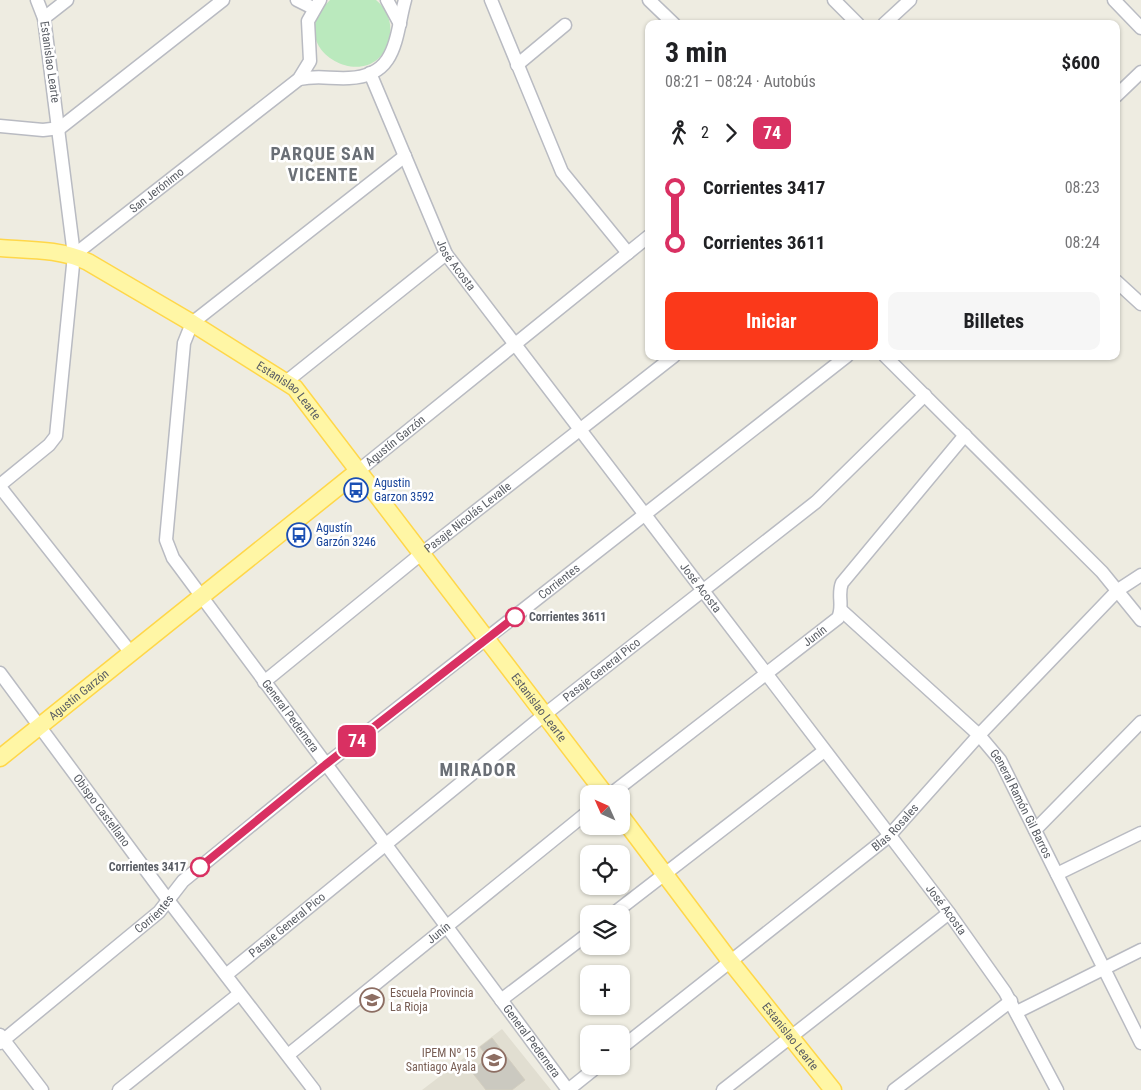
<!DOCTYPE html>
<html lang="es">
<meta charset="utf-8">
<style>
body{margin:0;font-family:"Roboto Condensed",sans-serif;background:#f6f6f6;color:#202124;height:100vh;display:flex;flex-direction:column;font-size:19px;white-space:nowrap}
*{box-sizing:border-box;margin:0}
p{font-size:16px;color:#757577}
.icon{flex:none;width:28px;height:28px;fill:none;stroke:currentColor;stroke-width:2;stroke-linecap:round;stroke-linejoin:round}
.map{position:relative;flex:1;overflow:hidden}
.drawer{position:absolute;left:645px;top:20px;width:475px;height:340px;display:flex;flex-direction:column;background:#fff;border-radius:10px;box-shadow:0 1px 4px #0004}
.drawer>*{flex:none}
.badge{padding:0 10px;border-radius:8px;font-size:18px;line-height:32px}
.needle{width:32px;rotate:315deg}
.buttons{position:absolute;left:580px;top:785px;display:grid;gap:10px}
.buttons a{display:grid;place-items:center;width:50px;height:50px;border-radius:10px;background:#fff;box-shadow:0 1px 4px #0004;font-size:25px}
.map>.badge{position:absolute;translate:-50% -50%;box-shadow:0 0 0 2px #fff}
.legs{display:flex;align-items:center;gap:8px;height:55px;padding:0 20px;font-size:16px}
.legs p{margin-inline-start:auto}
.head{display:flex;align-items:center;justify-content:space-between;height:85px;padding:0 20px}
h1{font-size:28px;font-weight:700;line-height:38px}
.button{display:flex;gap:10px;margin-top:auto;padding:10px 20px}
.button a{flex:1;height:58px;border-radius:10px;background:#fb391a;color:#fff;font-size:20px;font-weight:700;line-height:58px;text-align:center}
.button a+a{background:#f6f6f6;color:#202124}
ul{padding:0 20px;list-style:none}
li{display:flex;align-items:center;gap:18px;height:55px;font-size:19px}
li i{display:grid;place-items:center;width:8px;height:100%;margin:0 6px;background:currentColor}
li i::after{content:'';width:12px;height:12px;margin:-6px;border:4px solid;border-radius:50%;background:#fff}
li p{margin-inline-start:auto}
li:first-child i{background:linear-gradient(#0000 50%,currentColor 0)}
li:last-child i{background:linear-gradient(currentColor 50%,#0000 0)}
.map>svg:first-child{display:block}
.education{fill:#e1ded1}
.green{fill:#bae9bd}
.building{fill:#cbc9c0;stroke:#d3cebf}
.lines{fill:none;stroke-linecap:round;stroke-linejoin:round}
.minor-casing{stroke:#b9bbc2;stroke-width:15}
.major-casing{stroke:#ffd749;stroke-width:19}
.minor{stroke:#fff;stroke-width:12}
.major{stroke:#fff6a5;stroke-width:16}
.line-1-casing{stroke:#fff;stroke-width:11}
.line-1{stroke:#d93062;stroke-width:8}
.stop-1-dot{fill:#fff;stroke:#d93062;stroke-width:2.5}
.labels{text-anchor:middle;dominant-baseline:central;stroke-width:5;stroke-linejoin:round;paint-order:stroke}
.street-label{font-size:12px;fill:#595d64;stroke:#fff}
.transit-label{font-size:12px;fill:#164399;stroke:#fff;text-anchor:start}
.stop-label{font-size:12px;font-weight:bold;fill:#595d64;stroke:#fff;text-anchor:start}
.education-label{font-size:12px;fill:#785e54;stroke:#fff;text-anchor:start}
.district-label{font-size:18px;font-weight:bold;letter-spacing:1px;fill:#6a6f76;stroke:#fff}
</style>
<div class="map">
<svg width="1141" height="1090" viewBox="0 0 1141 1090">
<rect width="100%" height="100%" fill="#eeece1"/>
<path class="education" d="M502,1029l49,61h-129z"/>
<path class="green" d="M330,0h46c10,8 16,21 14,34 -10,68 -114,17 -60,-34z"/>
<path class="building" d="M492,1038l33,42 -13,10h-26l-15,-19 17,-13 -8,-11z"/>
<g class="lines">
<g class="minor-casing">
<g id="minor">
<path d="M297,0l16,8"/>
<path d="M387,0l13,24"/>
<path d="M491,0l71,172 66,81"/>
<path d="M649,0l25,24"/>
<path d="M834,0l24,24"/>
<path d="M1114,0l27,28"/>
<path d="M44,18l23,-18"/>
<path d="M884,24l26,-24"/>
<path d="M517,65l48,-40"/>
<path id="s1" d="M370,73l76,181 503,659 56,79 52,98"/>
<path d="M299,79c20,-4 31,0 50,-1 49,-2 46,-42 56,-78"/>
<path d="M1116,96l25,-24"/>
<path d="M0,126l43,4 17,-2 163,-128"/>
<path id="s2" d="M405,156l-213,167 -8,20 -18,197 7,18 395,532"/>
<path id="s3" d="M74,255l225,-176 11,-18 -2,-40 12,-21"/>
<path d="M1116,281l25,23"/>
<path d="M885,356l217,216 39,48"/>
<path d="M287,381l159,-127"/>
<path id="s4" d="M358,471l291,-235"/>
<path d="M0,485l49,-40 7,-9 18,-181 -30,-237 -7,-18"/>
<path d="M0,487l131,166"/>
<path id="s5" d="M842,611l137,124 21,25 141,283"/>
<path id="s6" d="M0,673l168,227 146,190"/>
<path id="s7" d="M264,682l157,-128 253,-198"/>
<path id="s8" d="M611,794l227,-176c6,-12 -1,-23 4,-35l123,-148"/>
<path d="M1035,830l106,-108"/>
<path d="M1057,874l84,-41"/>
<path d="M613,914l211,-163"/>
<path id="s9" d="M226,975l318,-260 272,-213 109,-107"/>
<path d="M501,1000l88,-67"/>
<path d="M1017,1012l124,-62"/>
<path d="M0,1035l42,55"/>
<path id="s10" d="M0,1043l159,-131 24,-31 142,-116 522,-409"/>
<path id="s11" d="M621,1048l268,-212 90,-101 139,-145 23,-15"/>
<path id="s12" d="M288,1055l301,-244"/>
<path d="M119,1090l120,-96"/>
<path d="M568,1090l30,-24"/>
<path d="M723,1090l226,-177"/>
<path d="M894,1090l117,-89"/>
</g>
</g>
<g class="major-casing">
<g id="major">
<path id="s13" d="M0,248c29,2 61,1 88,14l104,61 103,65 310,406"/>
<path id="s14" d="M0,758l358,-287"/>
<path id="s15" d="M621,816l109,145 103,129"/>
</g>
</g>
<use href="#minor" class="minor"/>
<use href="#major" class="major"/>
</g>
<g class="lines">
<g class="line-1-casing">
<path id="line-1" d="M200,867l125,-102 190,-148"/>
</g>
<use href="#line-1" class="line-1"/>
</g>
<defs>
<g id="bus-ring" transform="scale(1.25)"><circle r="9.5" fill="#fff" stroke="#1a4fb4" stroke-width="1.5"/><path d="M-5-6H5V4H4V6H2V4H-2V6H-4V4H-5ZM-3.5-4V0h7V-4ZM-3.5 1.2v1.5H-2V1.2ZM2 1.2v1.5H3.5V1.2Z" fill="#1a4fb4"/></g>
<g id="school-ring" transform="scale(1.25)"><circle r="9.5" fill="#fff" stroke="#8d6e63" stroke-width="1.5"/><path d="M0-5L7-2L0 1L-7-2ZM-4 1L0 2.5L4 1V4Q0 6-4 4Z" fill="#8d6e63"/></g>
</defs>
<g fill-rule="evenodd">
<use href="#bus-ring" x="356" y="490"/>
<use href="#bus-ring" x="299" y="535"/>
<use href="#school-ring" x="372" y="1000"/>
<use href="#school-ring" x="494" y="1060"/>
</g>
<g class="stop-1-dot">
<circle cx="515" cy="617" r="9"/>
<circle cx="200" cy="867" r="9"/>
</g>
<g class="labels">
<g class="street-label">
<text transform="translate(50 62) rotate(82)">Estanislao Learte</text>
<text stroke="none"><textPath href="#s3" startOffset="105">San Jerónimo</textPath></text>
<text stroke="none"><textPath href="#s1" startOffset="211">José Acosta</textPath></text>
<text stroke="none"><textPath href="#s13" startOffset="329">Estanislao Learte</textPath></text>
<text stroke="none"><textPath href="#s4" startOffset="48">Agustín Garzón</textPath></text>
<text stroke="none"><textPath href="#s7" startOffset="262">Pasaje Nicolás Levalle</textPath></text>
<text stroke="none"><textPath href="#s10" startOffset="726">Corrientes</textPath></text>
<text stroke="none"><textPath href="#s1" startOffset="616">José Acosta</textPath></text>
<text stroke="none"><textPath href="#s8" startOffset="258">Junín</textPath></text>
<text stroke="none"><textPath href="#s9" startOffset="484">Pasaje General Pico</textPath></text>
<text stroke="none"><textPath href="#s14" startOffset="101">Agustín Garzón</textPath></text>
<text stroke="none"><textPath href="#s13" startOffset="734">Estanislao Learte</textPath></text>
<text stroke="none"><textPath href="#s2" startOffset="706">General Pedernera</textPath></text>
<text stroke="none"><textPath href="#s5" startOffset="266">General Ramón Gil Barros</textPath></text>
<text stroke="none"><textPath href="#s6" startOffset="171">Obispo Castellano</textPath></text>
<text stroke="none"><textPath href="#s11" startOffset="352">Blas Rosales</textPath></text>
<text stroke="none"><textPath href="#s1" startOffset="1021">José Acosta</textPath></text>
<text stroke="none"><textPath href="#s10" startOffset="201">Corrientes</textPath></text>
<text stroke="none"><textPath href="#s9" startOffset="79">Pasaje General Pico</textPath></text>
<text stroke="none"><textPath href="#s12" startOffset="194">Junín</textPath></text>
<text stroke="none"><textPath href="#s15" startOffset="278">Estanislao Learte</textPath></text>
<text stroke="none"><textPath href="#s2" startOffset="1111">General Pedernera</textPath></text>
</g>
<g class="transit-label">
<text x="374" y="483">Agustin<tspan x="374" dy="14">Garzon 3592</tspan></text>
<text x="316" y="528">Agustín<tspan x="316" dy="14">Garzón 3246</tspan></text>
</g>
<g class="stop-label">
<text x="529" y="617">Corrientes 3611</text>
<text x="186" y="867" text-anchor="end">Corrientes 3417</text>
</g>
<g class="education-label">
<text x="390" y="993">Escuela Provincia<tspan x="390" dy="14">La Rioja</tspan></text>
<text x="476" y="1053" text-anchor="end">IPEM Nº 15<tspan x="476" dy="14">Santiago Ayala</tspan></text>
</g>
<g class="district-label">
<text x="323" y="153">PARQUE SAN<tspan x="323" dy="21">VICENTE</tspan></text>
<text x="478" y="769">MIRADOR</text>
</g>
</g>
</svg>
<div class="buttons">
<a><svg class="needle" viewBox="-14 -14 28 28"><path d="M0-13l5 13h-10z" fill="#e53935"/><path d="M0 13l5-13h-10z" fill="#757577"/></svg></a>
<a><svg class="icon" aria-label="locate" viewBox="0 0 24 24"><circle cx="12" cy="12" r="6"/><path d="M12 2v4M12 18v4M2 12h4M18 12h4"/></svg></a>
<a><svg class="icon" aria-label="layers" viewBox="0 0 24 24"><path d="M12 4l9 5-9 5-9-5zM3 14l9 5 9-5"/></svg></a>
<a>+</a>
<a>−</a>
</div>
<b class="badge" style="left:357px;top:741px;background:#d93062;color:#fff">74</b>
<section class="drawer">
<div class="head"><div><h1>3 min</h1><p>08:21 – 08:24 · Autobús</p></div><b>$600</b></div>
<div class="legs"><svg class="icon" aria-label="walk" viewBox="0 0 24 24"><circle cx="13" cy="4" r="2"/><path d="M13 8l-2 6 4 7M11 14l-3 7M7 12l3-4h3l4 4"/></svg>2<svg class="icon" aria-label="forward" viewBox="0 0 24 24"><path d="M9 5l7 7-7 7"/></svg><b class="badge" style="background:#d93062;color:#fff">74</b></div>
<ul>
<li><i style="color:#d93062"></i><b>Corrientes 3417</b><p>08:23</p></li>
<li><i style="color:#d93062"></i><b>Corrientes 3611</b><p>08:24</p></li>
</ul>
<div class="button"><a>Iniciar</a><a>Billetes</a></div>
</section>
</div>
